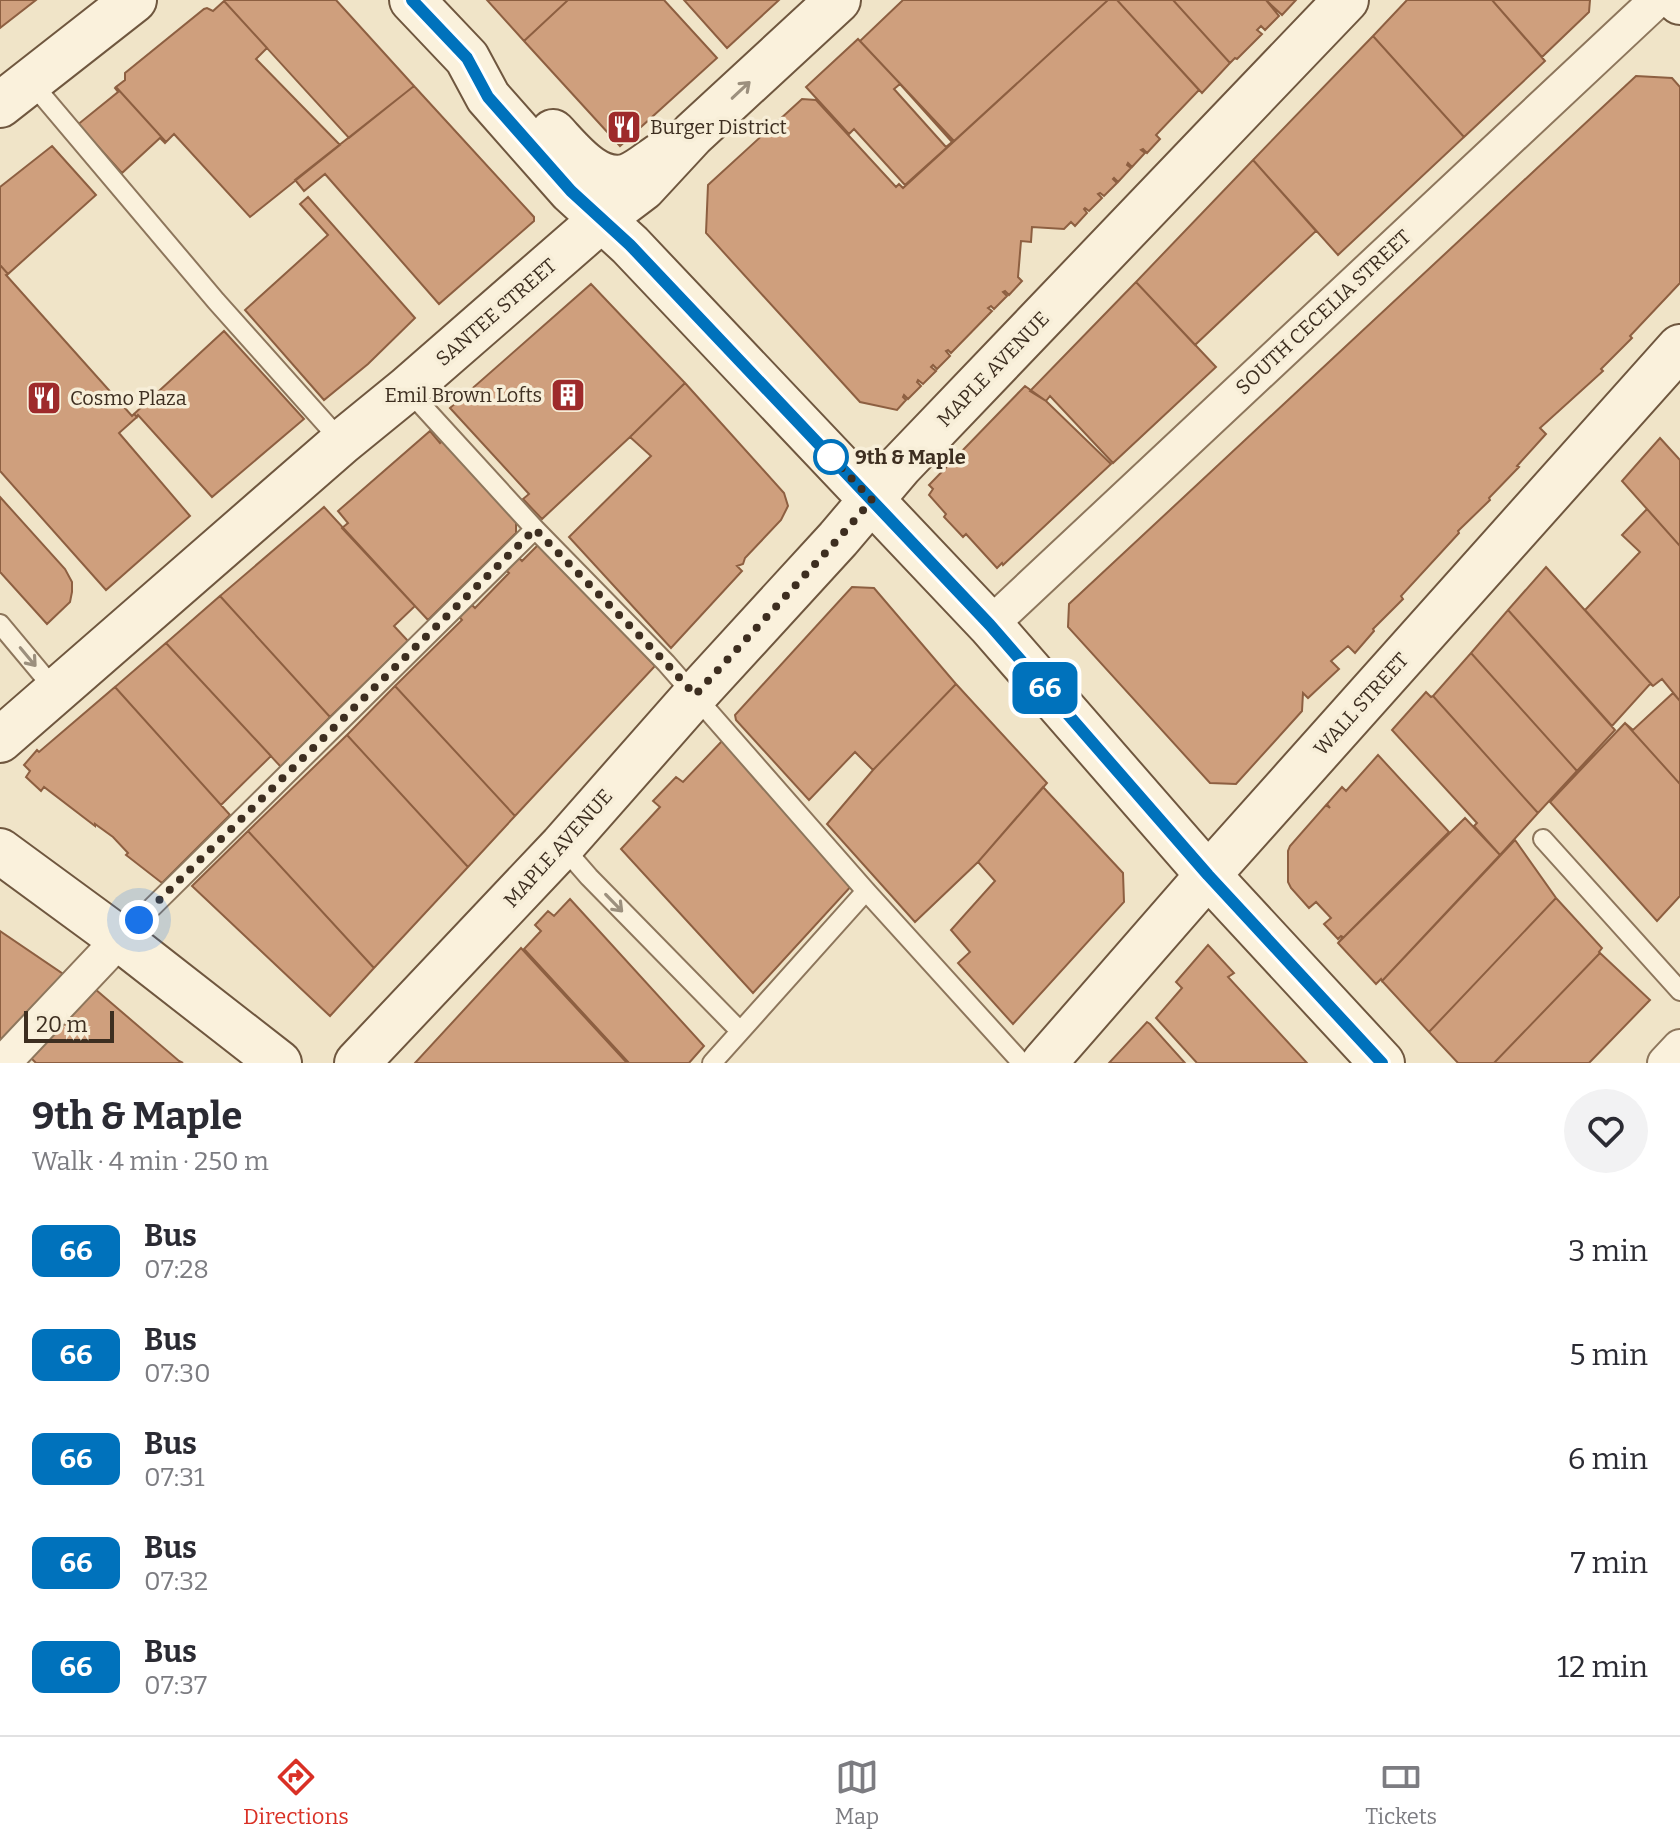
<!DOCTYPE html>
<meta charset="utf-8">
<style>
body{margin:0;font-family:Bitter,serif;background:#f2f2f3;color:#2b2b33;height:100vh;display:flex;flex-direction:column;font-size:30px;white-space:nowrap}
*{box-sizing:border-box;margin:0}
p{font-size:26px;color:#7c7c81}
.icon{flex:none;width:44px;height:44px;fill:none;stroke:currentColor;stroke-width:2;stroke-linecap:round;stroke-linejoin:round}
.map{position:relative;height:1063px;overflow:hidden}
.details{display:flex;flex-direction:column;background:#fff;flex:1}
.details>*{flex:none}
.badge{padding:0 16px;border-radius:12px;font-size:28px;line-height:52px}
.scale{position:absolute;left:24px;bottom:20px;width:90px;box-sizing:border-box;padding-left:8px;border:4px solid #3d2e20;border-top:0;font-size:22px;line-height:28px;white-space:nowrap;color:#3d2e20;-webkit-text-stroke:6px #f7eed8;paint-order:stroke}
.you{position:absolute;width:40px;height:40px;margin:-20px;border:6px solid #fff;border-radius:50%;background:#1a73e8;box-shadow:0 0 0 12px #1a73e833}
.map>.badge{position:absolute;translate:-50% -50%;box-shadow:0 0 0 4px #fff}
.round{display:grid;place-items:center;flex:none;width:84px;height:84px;border-radius:42px;background:#f2f2f3}
.overview{display:flex;align-items:center;justify-content:space-between;height:136px;padding:0 32px}
h1{font-size:38px;font-weight:700;line-height:60px}
ul{padding:0;list-style:none}
li{display:flex;align-items:center;gap:24px;height:104px;padding:0 32px}
li div{flex:1}
li b{display:block;font-size:30px}
li em{font-style:normal}
li .badge{min-width:88px;font-weight:700;text-align:center}
.tab-bar{display:flex;justify-content:space-around;align-items:center;height:112px;border-top:2px solid #e1e1e2;background:#fff;font-size:22px;color:#7c7c81}
.tab-bar a{display:grid;justify-items:center;gap:4px}
.tab-bar .current{color:#d93025}
.map>svg:first-child{display:block}
.building{fill:#cf9f7d;stroke:#8d5f41;stroke-width:2;fill-rule:evenodd}
.lines{fill:none;stroke-linecap:round;stroke-linejoin:round}
.lane-casing{stroke:#8d765c;stroke-width:22}
.street-casing{stroke:#8d765c;stroke-width:38}
.secondary-casing{stroke:#6f573f;stroke-width:48}
.lane{stroke:#faf1dc;stroke-width:18}
.street{stroke:#faf1dc;stroke-width:34}
.secondary{stroke:#faf1dc;stroke-width:44}
.oneway{stroke:#9c907e}
.line-casing{stroke:#fff;stroke-width:18}
.line{stroke:#0072bc;stroke-width:12}
.walk{stroke:#3d2e20;stroke-width:8;stroke-dasharray:0 14.4}
.stop-dot{fill:#fff;stroke:#0072bc;stroke-width:4}
.labels{text-anchor:middle;dominant-baseline:central;stroke-width:7;stroke-linejoin:round;paint-order:stroke}
.poi-label{font-size:20px;fill:#3d2e20;stroke:#f7eed8;text-anchor:start}
.street-label{font-size:20px;fill:#3d2e20;stroke:#f7eed8}
.stop-label{font-size:20px;font-weight:bold;fill:#3d2e20;stroke:#f7eed8;text-anchor:start}
</style>
<div class="map">
<svg width="1680" height="1063" viewBox="0 0 1680 1063">
<rect width="100%" height="100%" fill="#f0e4c8"/>
<path class="building" d="M0,0h36l-36,28z
M225,0h111l78,86 -65,52 -125,-137z
M487,0h81l-44,41z
M568,0h96l53,58 -97,88 -96,-105z
M684,0h95l-52,48z
M903,0h205l-154,141 -94,-100z
M1108,0h9l82,90 -43,45 4,4 -13,14 -4,-4 -2,1 4,3 -13,14 -4,-4 -1,2 4,3 -13,14 -4,-4 -1,1 4,4 -13,13 -4,-3 -2,1 4,4 -13,13 -4,-3 -1,1 3,4 -12,13 -4,-4 -7,7 -32,-2 -1,15 -10,-1 -3,36 4,4 -13,14 -4,-4 -2,1 4,4 -13,13 -3,-3 -3,2 4,3 -41,42 -3,-3 -2,1 4,5 -13,13 -4,-4 -2,2 5,4 -13,13 -5,-4 -1,2 4,4 -13,13 -4,-4 -1,2 3,3 -9,10 -37,-8 -154,-169 2,-48 94,-86 14,1 80,87 3,-3 4,4z
M1117,0h56l57,63 -28,30z
M1173,0h93l13,16 -14,14 -4,-4 -4,4 5,4 -25,25 -2,-1 -5,5z
M1266,0h30l-14,15z
M1407,0h85l53,61 -81,76 -91,-101z
M1492,0h98l-1,12 -47,45z
M224,1l43,47 -11,11 84,86 -90,72 -76,-83 -8,8 -50,-55 9,-7v-7l79,-64 3,-1 6,3z
M1373,36l91,101 -126,118 -85,-95z
M858,39l96,102 -49,44 -51,-56 -5,5 -43,-47zM900,84l52,58 -6,5 -52,-58z
M1636,76l36,2 8,9v196l-50,53 2,2 -31,31 2,2 -63,57 6,6 -29,32 2,1 -30,31 1,2 -32,31 1,2 -58,63 2,3 -30,30 1,2 -19,22 -7,-7 -17,15 8,8 -31,29 -5,-5 -1,18 -66,73 -26,-1 -142,-156 1,-23z
M414,86l120,131v4l-95,83 -114,-130 -21,17 -9,-11z
M116,87l50,55 -1,1 -5,-5 -38,35 -27,-30 -2,1 -17,-18 42,-34 -3,-4z
M52,146l44,49 -88,79 -8,-9v-78z
M1253,160l63,71 -121,114 -59,-63z
M308,197l107,121 -47,46 -44,36 -79,-90 83,-75 -28,-31z
M0,265l8,9 -2,1 126,141 2,-2 3,3 -18,16 71,83 -84,74 -106,-119z
M1136,282l80,85 -103,96 -63,-67 -4,5 -16,-10z
M591,284l94,99 -55,54 -88,82 -19,-20 6,-5 -79,-86z
M224,331l80,88 -92,78 -74,-82 -1,2 -3,-3z
M685,383l99,110 4,13 -7,14 -36,38 -2,6 -6,2 5,5 -71,77 -102,-111 82,-81 -21,-19z
M1025,386l21,15 65,63 -108,101 -1,-2 -5,5 -31,-34 -3,3 -19,-20 2,-3 -17,-19 4,-6 -4,-4z
M430,431l10,12 6,-5 70,77v18l-88,87 -86,-92 6,-5 -10,-12z
M1660,438l20,22v86l-58,-65z
M0,497l65,72 7,13v10l-2,10 -23,22 -47,-52z
M324,507l91,99 -21,20 14,15 -78,76 -110,-121z
M1647,509l33,37v155l-18,-22 -9,7 -68,-76 55,-58 -18,-17z
M541,542l114,124 -140,150 -120,-130 67,-66 -5,-6 12,-12 6,6 34,-35 -6,-5 13,-13 6,6z
M1546,567l107,119 -3,-2 -38,42 -104,-116z
M852,587l22,1 82,96 -83,86 -18,-18 -46,48 -73,-80 -1,-5z
M220,596l110,121 -49,50 -115,-124z
M1508,610l107,120 -38,41 -106,-118z
M166,643l105,113 -50,49 -106,-118z
M1471,653l106,118 -39,42 -105,-117z
M956,684l91,99 -69,79 -63,60 -88,-98 46,-54z
M395,686l120,130 -47,51 -121,-132z
M115,687l115,128 -68,68 -36,-28 2,-2 -15,-16 -18,-13v2l-51,-39 -3,4 -15,-14 4,-6 -6,-6 13,-15 2,2z
M1426,692l5,5 2,-1 105,117 -38,42 -26,-29 3,-3 -85,-93z
M1673,693l7,8v83l-55,-61 8,7z
M1625,723l55,61v112l-23,25 -107,-119z
M347,735l121,132 -94,101 -126,-137z
M722,741l132,142 -101,110 -132,-144 39,-42 -7,-6 23,-24 7,5z
M1378,755l71,77 -111,111 5,-6 -2,-1 -3,3 -14,-15 7,-6 -15,-16 -7,6 -18,-20 -3,-6v-31l2,-5 36,-41 4,3 -3,-4 15,-17 4,4z
M1043,787l80,86 1,29 -111,122 -55,-61 12,-11 -19,-22 44,-49 -17,-19z
M1465,818l35,37 -118,126 -1,-2 -5,5 -38,-41z
M248,831l126,137 -44,48 -138,-130z
M1515,840l41,58 -127,134 -47,-51z
M1556,898l46,50 -3,4 1,1 -106,110h-36l-29,-31z
M570,899l134,147 -15,17h-60l-105,-114 17,-18 -6,-6 13,-14 6,5z
M0,931l69,47 -69,68z
M1208,945l26,28 -6,4 79,86h-110l-41,-45 26,-30 -6,-6z
M521,948l106,115h-212z
M1600,953l50,47 -61,63h-95z
M95,989l84,72 4,2h-147l-7,-7z
M1147,1022l3,2 35,39h-76z"/>
<g class="lines">
<g class="lane-casing">
<path id="lane" d="M30,81l186,220 126,141
M407,389l128,140 131,134 200,228 156,172
M0,624l56,67
M1543,839l137,152
M562,846l27,31 151,154
M120,939l415,-410
M712,1063l154,-172"/>
</g>
<g class="street-casing">
<path id="street" d="M990,625l667,-625
M3,1063l117,-124
M1665,1063l15,-16"/>
</g>
<g class="secondary-casing">
<path id="secondary" d="M412,0l55,58 21,39 83,94 59,54 360,380 218,250 174,188
M1678,0l2,2
M0,105l134,-105
M553,132c18,19 44,54 75,44 11,-4 22,-14 33,-21
M0,740l342,-298 65,-53 195,-170 41,-31 50,-54 145,-134
M0,851l120,88 159,124
M357,1063l205,-217 133,-151 143,-156 62,-73 446,-466
M1044,1063l164,-188 472,-528"/>
</g>
<use href="#lane" class="lane"/>
<use href="#street" class="street"/>
<use href="#secondary" class="secondary"/>
</g>
<defs><path id="oneway-shaft" d="M-6 0H5M1.5-3L5.5 0L1.5 3" fill="none" stroke-width="1.6" stroke-linecap="round" stroke-linejoin="round" transform="scale(2)"/></defs>
<g class="oneway">
<use href="#oneway-shaft" transform="translate(741 90) rotate(-43)"/>
<use href="#oneway-shaft" transform="translate(28 657) rotate(50)"/>
<use href="#oneway-shaft" transform="translate(614 903) rotate(46)"/>
</g>
<g class="lines">
<g class="line-casing">
<path id="line" d="M412,0l55,58 21,39 83,94 59,54 360,380 218,250 174,188"/>
</g>
<use href="#line" class="line"/>
<path class="walk" d="M139,920l396,-391 131,134 29,32 143,-156 34,-39 -41,-43"/>
</g>
<defs>
<g id="restaurant-square" transform="scale(1.8)"><rect x="-9" y="-9" width="18" height="18" rx="4" fill="#9e2a2b" stroke="#f7eed8"/><path d="M-5-6h1v4h1v-4h1v4h1v-4h1v5L-1.5 .5V6h-2V.5L-5-1ZM5-6V6H3V1.5H1.5Q1.5-4 5-6Z" fill="#fff"/></g>
<g id="building-square" transform="scale(1.8)"><rect x="-9" y="-9" width="18" height="18" rx="4" fill="#9e2a2b" stroke="#f7eed8"/><path d="M-4-6H4V6H1V3H-1V6H-4ZM-2.5-4.3h1.7v1.8h-1.7ZM.8-4.3h1.7v1.8H.8ZM-2.5-1h1.7V.8h-1.7ZM.8-1h1.7V.8H.8Z" fill="#fff"/></g>
</defs>
<g fill-rule="evenodd">
<use href="#restaurant-square" x="624" y="127"/>
<use href="#building-square" x="568" y="395"/>
<use href="#restaurant-square" x="44" y="398"/>
</g>
<circle class="stop-dot" cx="831" cy="457" r="16"/>
<g class="labels">
<g class="poi-label">
<text x="650" y="127">Burger District</text>
<text x="542" y="395" text-anchor="end">Emil Brown Lofts</text>
<text x="70" y="398">Cosmo Plaza</text>
</g>
<g class="street-label">
<text transform="translate(496 312) rotate(-41)">SANTEE STREET</text>
<text transform="translate(1323 312) rotate(-43)">SOUTH CECELIA STREET</text>
<text transform="translate(993 369) rotate(-46)">MAPLE AVENUE</text>
<text transform="translate(1361 704) rotate(-48)">WALL STREET</text>
<text transform="translate(558 848) rotate(-48)">MAPLE AVENUE</text>
</g>
<g class="stop-label">
<text x="855" y="457">9th &amp; Maple</text>
</g>
</g>
</svg>
<div class="scale">20 m</div>
<div class="you" style="left:139px;top:920px"></div>
<b class="badge" style="left:1045px;top:688px;background:#0072bc;color:#fff">66</b>
</div>
<section class="details">
<div class="overview"><div><h1>9th &amp; Maple</h1><p>Walk · 4 min · 250 m</p></div><a class="round"><svg class="icon" aria-label="heart" viewBox="0 0 24 24"><path d="M12 20l-8-8c-3-5 5-10 8-4 3-6 11-1 8 4z"/></svg></a></div>
<ul>
<li><span class="badge" style="background:#0072bc;color:#fff">66</span><div><b>Bus</b><p>07:28</p></div><em>3 min</em></li>
<li><span class="badge" style="background:#0072bc;color:#fff">66</span><div><b>Bus</b><p>07:30</p></div><em>5 min</em></li>
<li><span class="badge" style="background:#0072bc;color:#fff">66</span><div><b>Bus</b><p>07:31</p></div><em>6 min</em></li>
<li><span class="badge" style="background:#0072bc;color:#fff">66</span><div><b>Bus</b><p>07:32</p></div><em>7 min</em></li>
<li><span class="badge" style="background:#0072bc;color:#fff">66</span><div><b>Bus</b><p>07:37</p></div><em>12 min</em></li>
</ul>
</section>
<nav class="tab-bar">
<a class="current"><svg class="icon" aria-label="directions" viewBox="0 0 24 24"><path d="M12 3l9 9-9 9-9-9zM9 14v-3h6M13 9l2 2-2 2"/></svg>Directions</a>
<a><svg class="icon" aria-label="map" viewBox="0 0 24 24"><path d="M3 6l6-2 6 2 6-2v14l-6 2-6-2-6 2zM9 4v14M15 6v14"/></svg>Map</a>
<a><svg class="icon" aria-label="tickets" viewBox="0 0 24 24"><path d="M3 7h18v10H3zM15 7v10"/></svg>Tickets</a>
</nav>
